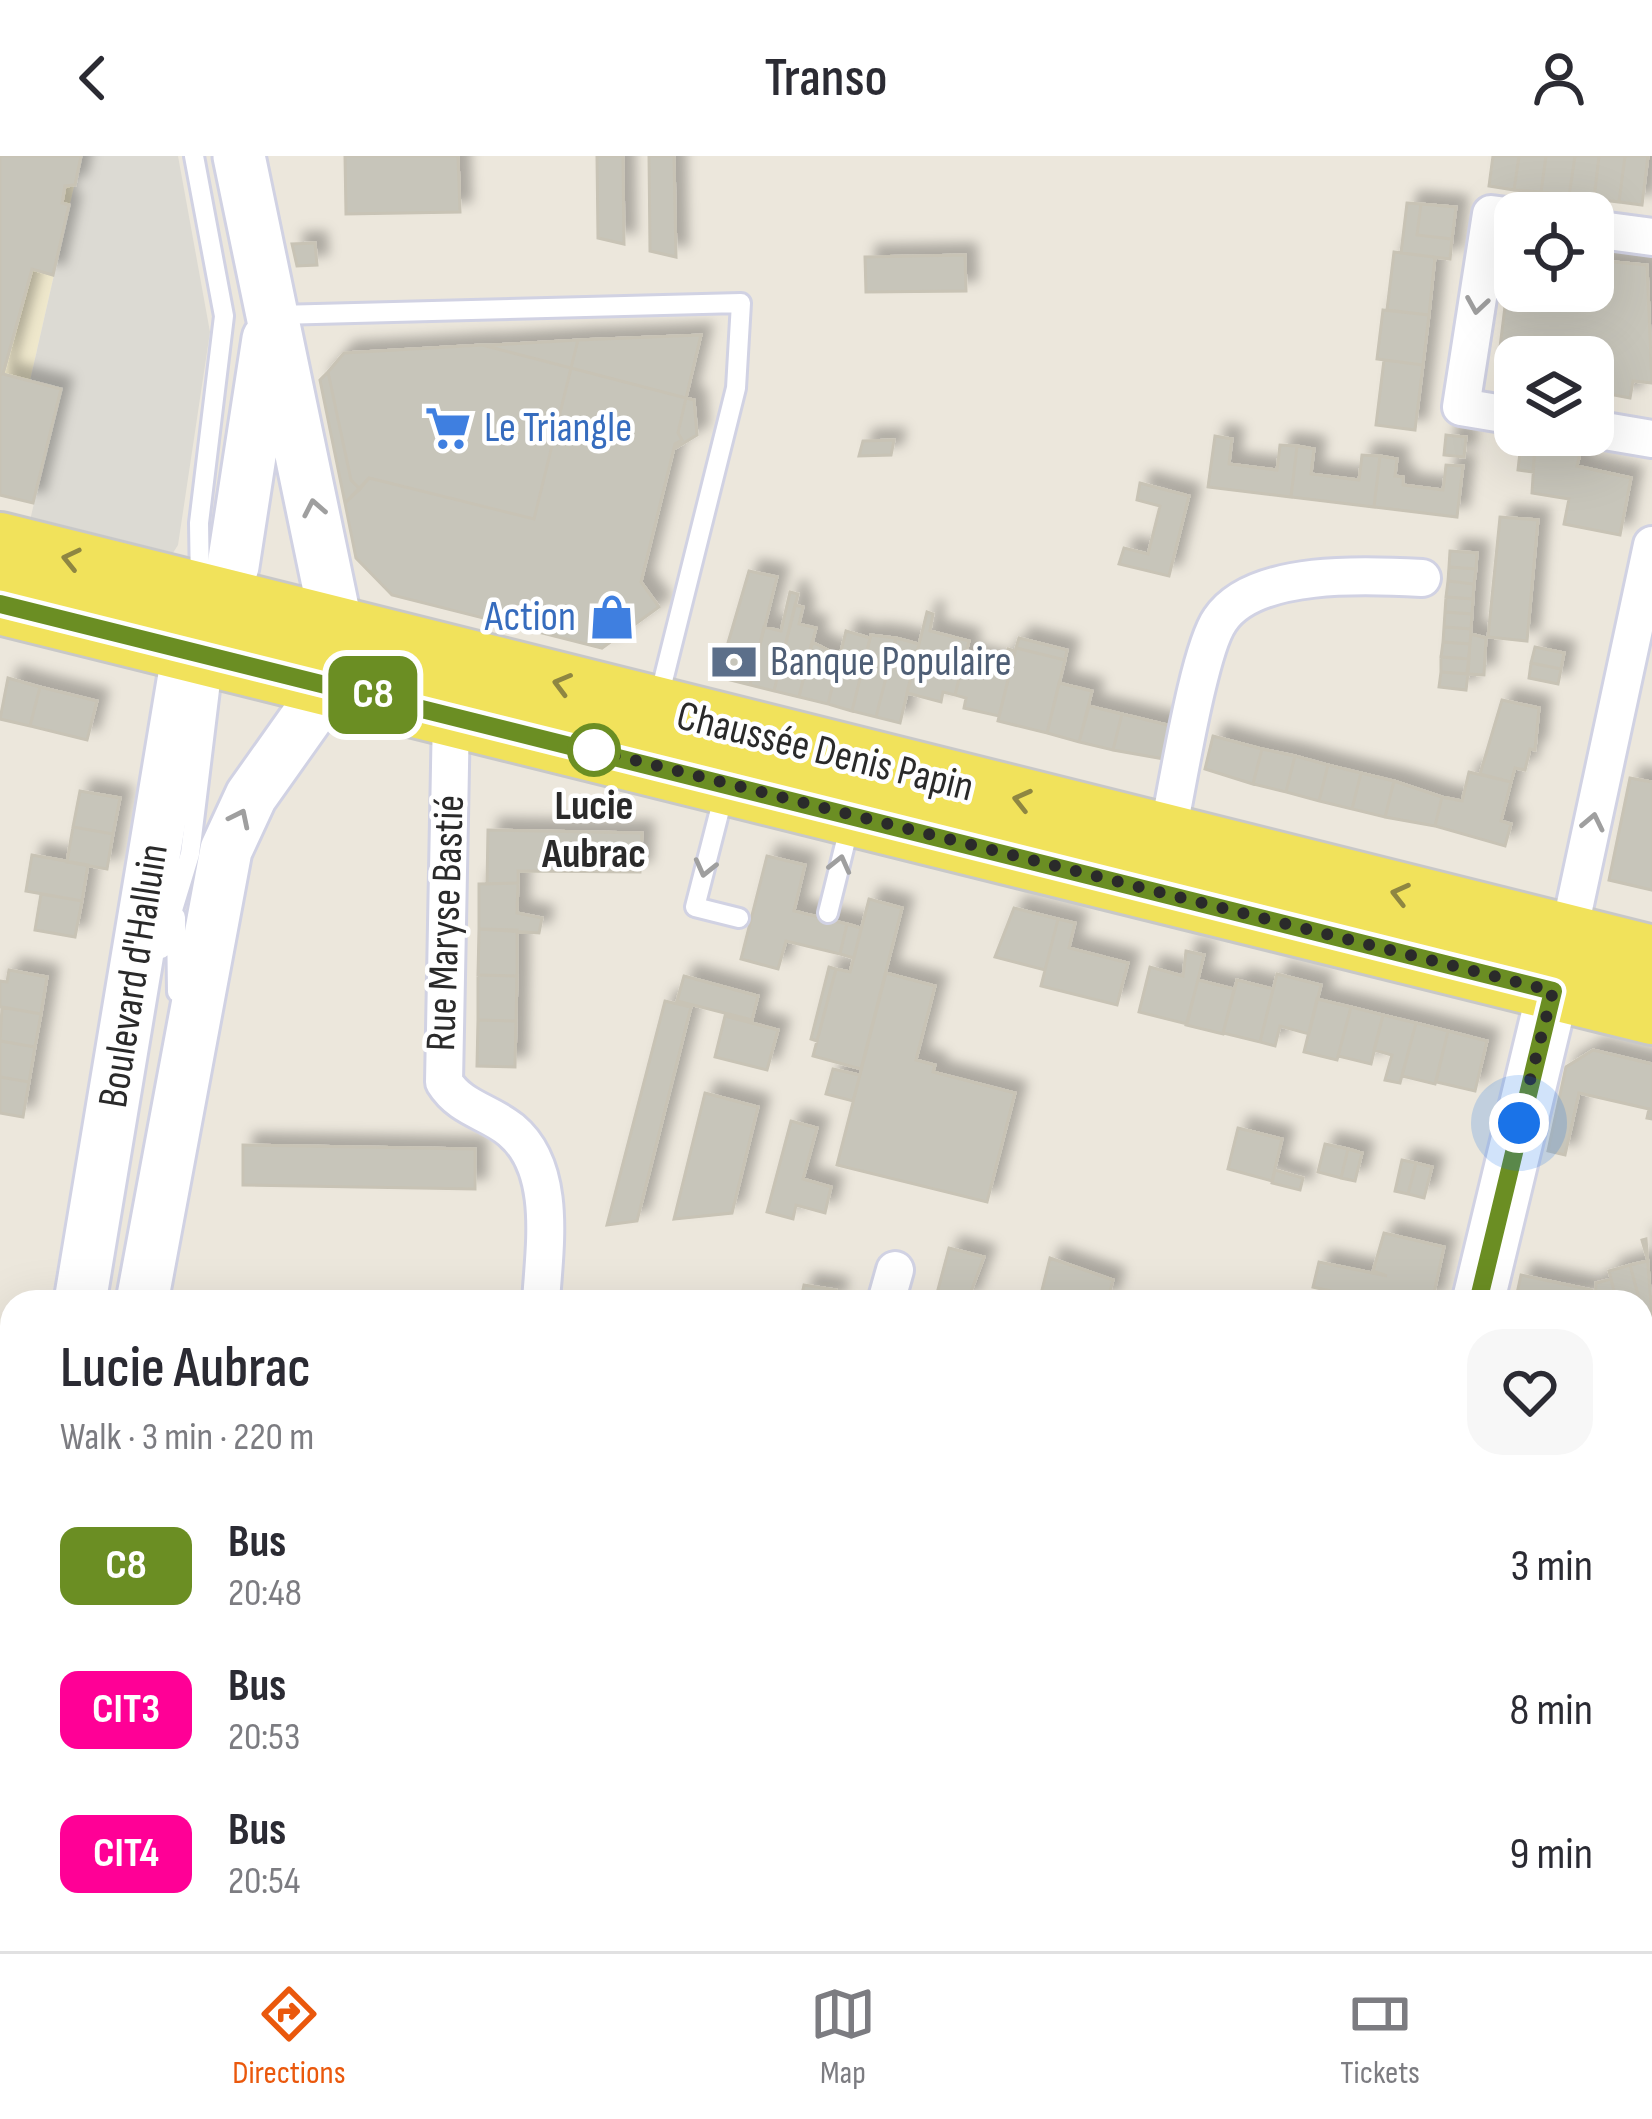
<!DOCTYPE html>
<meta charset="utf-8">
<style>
body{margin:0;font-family:"Sofia Sans Condensed",sans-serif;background:#f7f7f7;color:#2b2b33;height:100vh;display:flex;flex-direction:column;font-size:45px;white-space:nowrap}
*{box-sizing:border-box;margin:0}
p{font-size:39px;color:#7c7c81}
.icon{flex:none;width:66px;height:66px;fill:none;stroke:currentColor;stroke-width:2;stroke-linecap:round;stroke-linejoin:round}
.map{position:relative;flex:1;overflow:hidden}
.sheet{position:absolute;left:0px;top:1134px;width:1653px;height:663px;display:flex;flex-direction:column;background:#fff;border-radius:36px 36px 0 0;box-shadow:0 12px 48px #0002}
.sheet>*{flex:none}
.badge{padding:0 24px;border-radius:18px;font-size:42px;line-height:78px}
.buttons{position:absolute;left:1494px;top:36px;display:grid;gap:24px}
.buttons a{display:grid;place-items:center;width:120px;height:120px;border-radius:24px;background:#fff;box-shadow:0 12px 48px #0002;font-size:60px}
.you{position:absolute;width:60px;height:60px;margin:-30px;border:9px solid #fff;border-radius:50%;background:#1a73e8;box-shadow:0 0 0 18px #1a73e833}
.map>.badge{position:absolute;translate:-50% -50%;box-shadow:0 0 0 6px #fff}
.round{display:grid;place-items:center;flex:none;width:126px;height:126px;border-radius:36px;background:#f7f7f7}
.headline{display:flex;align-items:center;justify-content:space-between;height:204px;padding:0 60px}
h1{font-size:57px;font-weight:600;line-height:90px}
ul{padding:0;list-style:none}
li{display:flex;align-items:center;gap:36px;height:144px;padding:0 60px}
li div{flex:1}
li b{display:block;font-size:45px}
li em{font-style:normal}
li .badge{min-width:132px;font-weight:700;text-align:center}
header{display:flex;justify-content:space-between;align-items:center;height:156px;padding:0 60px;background:#fff;font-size:54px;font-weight:600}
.menu{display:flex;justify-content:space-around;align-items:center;height:168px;border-top:3px solid #e1e1e2;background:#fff;font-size:33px;color:#7c7c81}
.menu a{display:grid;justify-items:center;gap:6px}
.menu .current{color:#ea580c}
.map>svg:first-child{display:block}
.education{fill:#eee7cb}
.plaza{fill:#dcdad3}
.building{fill:#c7c5ba;stroke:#c8c3b5;stroke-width:3;filter:url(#shadow)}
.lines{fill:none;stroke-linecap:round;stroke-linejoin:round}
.lane-casing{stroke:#d1d2e3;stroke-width:24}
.street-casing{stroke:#d1d2e3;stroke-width:42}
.secondary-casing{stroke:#d1d2e3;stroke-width:57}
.primary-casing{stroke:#c8c8c8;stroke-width:66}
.lane{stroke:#fff;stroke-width:18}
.street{stroke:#fff;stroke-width:36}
.secondary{stroke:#fff;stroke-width:51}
.primary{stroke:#f1e25b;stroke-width:60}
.oneway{stroke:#9f9f9f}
.oneway2{stroke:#8e8642}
.line-casing{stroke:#fff;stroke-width:27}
.line{stroke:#6b8e23;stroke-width:18}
.walk{stroke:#2a2a2a;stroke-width:12;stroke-dasharray:0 21.6}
.stop-dot{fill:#fff;stroke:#6b8e23;stroke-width:6}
.labels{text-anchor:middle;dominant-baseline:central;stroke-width:9;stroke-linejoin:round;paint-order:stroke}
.shop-label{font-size:42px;fill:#366cbe;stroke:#fff;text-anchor:start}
.service-label{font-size:42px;fill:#4e5e75;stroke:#fff;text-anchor:start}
.street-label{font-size:42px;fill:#2a2a2a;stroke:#fff}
.stop-label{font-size:42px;font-weight:bold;fill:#2a2a2a;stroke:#fff}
</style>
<header><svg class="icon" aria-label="back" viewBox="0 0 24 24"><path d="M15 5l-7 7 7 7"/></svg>Transo<svg class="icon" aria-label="person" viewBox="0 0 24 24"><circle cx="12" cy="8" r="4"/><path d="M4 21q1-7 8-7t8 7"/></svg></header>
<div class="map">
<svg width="1652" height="1795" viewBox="0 0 1652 1795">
<defs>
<filter id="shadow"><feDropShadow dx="11" dy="-11" stdDeviation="6" flood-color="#0004"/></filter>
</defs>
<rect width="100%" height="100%" fill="#ece7dc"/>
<path class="education" d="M0,0h81l-51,224 31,9 -28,114 -33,-8z"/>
<path class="plaza" d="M81,0h97l32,176 -32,213 -7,11 -142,-31 31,-135 -30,-9z"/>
<path class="building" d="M0,0h81l-6,29 -10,1 -3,17 7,2 -16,70 -21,-6 -29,105 58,15 -28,114 -33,-8z
M345,0h113l2,56 -114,2z
M597,0h26l1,88 -26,-6z
M649,0h25l2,101 -26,-6z
M1493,0h26l-5,34 -25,-4z
M1519,0h27l-5,36 -27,-2z
M1546,0h29l-6,40 -28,-4z
M1575,0h24l-5,43 -25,-3z
M1599,0h26l-6,46 -25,-3z
M1625,0h23l-6,49 -23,-3z
M1407,47l14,1 -4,31 35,4 -2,20 -49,-6z
M1421,48l35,3 -4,32 -35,-4z
M315,87l2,22 -20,1 -5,-22z
M1512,93h3v42h78v-31l54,5 5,118 -19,-2 -3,17 -37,-7v-34h-78v23h-19z
M1394,96l41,5 -6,58 -42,-5z
M965,99l1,36 -100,1 -1,-35z
M1383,154l46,5 -6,50 -46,-6z
M701,179l-15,63 -115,-30 7,-28z
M578,184l-7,28 -89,-23h11z
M482,189l89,23 -37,151 -165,-41 -9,11 -9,-9 -23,-108 16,-19z
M1384,204l39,5 -8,65 -39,-5z
M571,212l115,30 -8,35 4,7 -7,4 -34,138 18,25 -57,41 -210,-53 -36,-37 -11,-55 24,-25 165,41z
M328,216l23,108 9,9 -15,14 -25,-123z
M686,242l8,2 3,35 -23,14 8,-9 -4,-7z
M1446,279l20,2 -2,20 -20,-2z
M1215,280l17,3 -3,25 48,6 3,-25 17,1 -6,51 -83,-10z
M894,284l-3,15 -32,1 4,-15z
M1521,287l14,2 -2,27 -15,-2z
M1535,289l46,5 -4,16 54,12 -11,57 -56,-11 5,-25 -37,-6z
M1297,290l17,3 -3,25 48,6 3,-25 18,1 -6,51 -83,-10z
M1380,300l17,3 -2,17 8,1v8l40,5 3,-25 17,1 -6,51 -83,-10z
M1140,327l49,13 -20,80 -50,-12 5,-16 24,6 12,-48 -23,-6z
M1500,361l38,3 -11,121 -39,-4z
M1450,395l27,2 -1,16 -27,-2z
M1449,411l27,2 -2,15 -26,-3z
M749,415l28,6 -27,108 -32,-8z
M1448,425l26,3 -1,15 -27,-2z
M790,436l8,2 -24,97 -24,-6 14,-58 17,4z
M1446,441l27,2 -1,15 -27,-2z
M795,449l8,2 -4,17 17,4 -17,69 -25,-6z
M927,456l6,2 -3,17 39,10 -14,54 -12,-3 -2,10 -34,-9z
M1445,456l27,2 -1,15 -27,-2z
M1444,471l27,2 -1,15 -27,-2z
M846,475l24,7 -18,73 -24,-7z
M1471,478l15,4 -2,37 -17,-1z
M871,479l25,3 -20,79 -24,-6z
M896,482l23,6 -19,79 -24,-6z
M1019,482l48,12 -2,10 -49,-12z
M812,486l28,14 -12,48 -29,-7z
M1443,486l27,2 -1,15 -28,-2z
M1535,491l29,6 -3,16 -30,-6z
M1016,492l49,12 -18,73 -49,-12z
M1008,493l7,2 -16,65 -35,-8 2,-10 -11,-3 10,-40 39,10z
M1441,501l28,2 -1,15 -27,-2z
M1531,507l30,6 -3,15 -29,-6z
M1441,516l27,2 -2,16 -27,-3z
M8,522l32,9 -10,39 -30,-7z
M1059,527l33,8 -13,51 -32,-9z
M40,531l57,14 -10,39 -57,-14z
M1502,544l37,8 -4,42 -5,-1 -5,21 -10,-2 -4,14 -31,-8z
M1089,550l33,8 -9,36 -34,-8z
M1122,558l50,12 -8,33 -51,-9z
M1213,580l49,13 -9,35 -48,-15z
M1262,593l33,7 -9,36 -33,-8z
M1295,600l33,9 -9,36 -33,-9z
M1328,609l33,8 -9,36 -33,-8z
M1469,616l42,10 -10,39 10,3 -6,22 -70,-20 7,-29 20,4z
M1361,617l33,8 -9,36 -33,-8z
M1630,622l22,4v108l-43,-10z
M1394,625l48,16 -7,29 -50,-9z
M80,635l40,7 -7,36 -40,-7z
M73,671l40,7 -6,35 -40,-7z
M488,674l154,3 -2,39 -122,-1v12l-31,1z
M32,699l56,10 -6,36 -56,-10z
M767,700l38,9 -11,46 53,13 -7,30 -54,-13 -8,28 -37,-10z
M518,727l-1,30 25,5 -3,15 -60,-4v-45z
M41,738l41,7 -7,36 -40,-7z
M869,743l33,9 -41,161 -48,-13 23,-87 14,3z
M1014,752l44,11 -13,51 -50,-13z
M1058,763l17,4 -6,25 59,15 -11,42 -76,-19z
M847,768l14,4 -7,30 -14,-4z
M479,773l38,1v46l-39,-1z
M1186,795l18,4 -17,69 -48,-12 11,-45 33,9z
M829,811l7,2 -19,72 -6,-2z
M9,814l38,7 -6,37 -41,-7v-26l7,1z
M886,817l49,13 -19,74 19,5 -2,7 82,21 -28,109 -150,-37z
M1277,818l44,11 -12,49 -29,-8 -5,20 -15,-4z
M478,819l39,1 -1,45 -38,-1z
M684,820l74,20 -6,24 -75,-19z
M1198,824l36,9 -11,45 -37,-9z
M1237,824l36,9 -13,53 -37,-9z
M1317,843l34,8 -14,53 -33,-8z
M665,845l26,6 -54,214 -30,4z
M2,851l39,7 -6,33 -35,-6z
M1351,851l32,8 -12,49 -33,-8z
M1383,859l33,8 -16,60 -15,-3 7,-25 -18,-5z
M725,860l53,14 -11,40 -52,-13z
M478,864l38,1 -1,46 -38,-1z
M1416,867l32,8 -13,53 -33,-8z
M1448,875l39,10 -12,50 -39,-9z
M0,885l35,6 -6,35 -29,-5z
M1593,894l59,14v55l-5,-1 2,-9 -70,-16 -14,62 -17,-4 18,-84z
M833,913l27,6 -7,26 -27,-7z
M0,921l29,5 -6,35 -23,-4z
M705,937l53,14 -26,106 -58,6z
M791,965l26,7 -14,51 28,8 -6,26 -29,-8 -3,14 -26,-7z
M1238,972l44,11 -10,42 -44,-12z
M1325,988l23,5 -7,29 -23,-6z
M243,989l232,4v40l-232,-4z
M1348,993l14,4 -7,28 -14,-3z
M1402,1004l14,3 -8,31 -13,-3z
M1416,1007l16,4 -8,31 -16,-4z
M1275,1014l28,8 -3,12 -28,-7z
M1384,1077l60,14 -12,55h-53l-66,-15 6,-25 68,14 -14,-5z
M1646,1083l6,77 -8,2 -14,-53 18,-4 -6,-21z
M949,1092l35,9 -17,45 -31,-5z
M1050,1102l63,22 -6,22 -23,-6 -1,6h-44z
M1630,1109l10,37h-23l-8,-31z
M1521,1119l71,15 2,8 -19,4 -59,-4z
M1611,1123l6,23h-22l1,-19z
M804,1129l32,5 -2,12h-39l6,-3z
M1641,1375l11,3v83l-11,-2z
M1641,1741l11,3 -5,40 -6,-1z
M1173,1785h41l-3,10h-40z
M1349,1785h55v10h-57z"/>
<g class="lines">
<g class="lane-casing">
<path id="lane" d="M194,0l30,160 -25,207 1,62
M277,159l464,-12 -5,85 -78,313
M725,634l-30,117 44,11
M828,757l22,-89
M176,761l1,75
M161,793l29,-95 23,-189
M0,1708l12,-70"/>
</g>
<g class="street-casing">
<path id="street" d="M1515,61l-24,-3 -30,193 54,9
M1593,73l59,8
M1593,273l59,10
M451,558l-7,368c17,27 44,29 67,48 47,39 33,119 30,172
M1167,680c10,-45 31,-185 53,-216 34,-51 148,-45 202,-42
M1568,781l84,-392
M886,1146l9,-32
M471,1795l2,-10"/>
</g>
<g class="secondary-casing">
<path id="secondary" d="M80,1146l108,-651 29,-40 16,-45 35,-227
M142,1146l84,-452 25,-54 68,-96 17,-77 -97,-467
M1478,1146l75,-311 30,-24
M1641,1204l11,-4
M0,1618l12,-71
M35,1795l1,-10
M1311,1795l3,-10"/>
</g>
<g class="primary-casing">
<path id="primary" d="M0,387l1652,413
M0,448l1652,410"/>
</g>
<use href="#lane" class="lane"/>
<use href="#street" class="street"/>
<use href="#secondary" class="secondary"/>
<use href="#primary" class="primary"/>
</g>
<defs><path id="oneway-chevron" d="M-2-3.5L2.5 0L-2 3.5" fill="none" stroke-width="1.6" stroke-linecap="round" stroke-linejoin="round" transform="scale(3)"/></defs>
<g class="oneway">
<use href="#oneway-chevron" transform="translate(1477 149) rotate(99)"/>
<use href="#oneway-chevron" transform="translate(314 352) rotate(-101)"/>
<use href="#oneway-chevron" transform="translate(240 662) rotate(-64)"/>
<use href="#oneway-chevron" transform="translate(1593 666) rotate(-78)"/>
<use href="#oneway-chevron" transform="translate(840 708) rotate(-76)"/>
<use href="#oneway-chevron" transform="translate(705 712) rotate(104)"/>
</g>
<g class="oneway2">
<use href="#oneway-chevron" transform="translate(71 403) rotate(-167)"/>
<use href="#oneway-chevron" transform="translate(562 528) rotate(-165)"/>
<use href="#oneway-chevron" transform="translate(1022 644) rotate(-166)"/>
<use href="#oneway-chevron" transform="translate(1400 738) rotate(-166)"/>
</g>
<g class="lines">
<g class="line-casing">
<path id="line" d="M0,448l1553,387 -75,311"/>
</g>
<use href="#line" class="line"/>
<path class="walk" d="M594,594l959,241 -34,132"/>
</g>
<defs>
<g id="supermarket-bare" transform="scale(3.6)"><path d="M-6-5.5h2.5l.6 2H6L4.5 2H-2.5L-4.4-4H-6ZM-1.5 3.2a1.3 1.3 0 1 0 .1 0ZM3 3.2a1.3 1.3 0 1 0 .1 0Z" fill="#3f7fe0" stroke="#fff" stroke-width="2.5" paint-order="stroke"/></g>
<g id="shop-bare" transform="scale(3.6)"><path d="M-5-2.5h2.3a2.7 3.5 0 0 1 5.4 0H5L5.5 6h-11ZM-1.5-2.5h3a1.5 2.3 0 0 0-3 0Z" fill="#3f7fe0" stroke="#fff" stroke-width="2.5" paint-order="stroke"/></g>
<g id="bank-bare" transform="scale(3.6)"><path d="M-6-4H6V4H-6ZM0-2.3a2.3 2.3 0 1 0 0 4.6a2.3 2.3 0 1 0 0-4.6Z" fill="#5c6f8a" stroke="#fff" stroke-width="2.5" paint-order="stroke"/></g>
</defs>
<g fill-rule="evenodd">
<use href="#supermarket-bare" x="448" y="272"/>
<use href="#shop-bare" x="612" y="461"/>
<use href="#bank-bare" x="734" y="506"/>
</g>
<circle class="stop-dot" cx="594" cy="594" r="24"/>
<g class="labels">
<g class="shop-label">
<text x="484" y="272">Le Triangle</text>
<text x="576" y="461" text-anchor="end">Action</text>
</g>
<g class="service-label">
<text x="770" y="506">Banque Populaire</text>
</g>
<g class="street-label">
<text transform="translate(825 596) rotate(14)">Chaussée Denis Papin</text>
<text transform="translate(446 767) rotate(-88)">Rue Maryse Bastié</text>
<text transform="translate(134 820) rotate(-81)">Boulevard d'Halluin</text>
</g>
<g class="stop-label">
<text x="594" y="650">Lucie<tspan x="594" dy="48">Aubrac</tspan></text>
</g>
</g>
</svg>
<div class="buttons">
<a><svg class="icon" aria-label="locate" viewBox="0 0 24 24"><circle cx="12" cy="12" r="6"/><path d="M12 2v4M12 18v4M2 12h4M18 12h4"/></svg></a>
<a><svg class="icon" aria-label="layers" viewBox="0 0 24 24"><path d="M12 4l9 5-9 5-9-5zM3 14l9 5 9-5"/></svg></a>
</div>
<div class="you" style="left:1519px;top:967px"></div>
<b class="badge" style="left:373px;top:539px;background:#6b8e23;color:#fff">C8</b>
<section class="sheet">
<div class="headline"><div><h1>Lucie Aubrac</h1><p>Walk · 3 min · 220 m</p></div><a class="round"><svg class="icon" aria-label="heart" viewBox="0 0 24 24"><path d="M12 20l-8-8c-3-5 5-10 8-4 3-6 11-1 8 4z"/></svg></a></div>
<ul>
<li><span class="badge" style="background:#6b8e23;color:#fff">C8</span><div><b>Bus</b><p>20:48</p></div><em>3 min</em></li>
<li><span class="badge" style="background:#ff0096;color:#fff">CIT3</span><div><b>Bus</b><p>20:53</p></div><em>8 min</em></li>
<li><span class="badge" style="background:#ff0096;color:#fff">CIT4</span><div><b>Bus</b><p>20:54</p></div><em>9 min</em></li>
</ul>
</section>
</div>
<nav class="menu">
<a class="current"><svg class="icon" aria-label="directions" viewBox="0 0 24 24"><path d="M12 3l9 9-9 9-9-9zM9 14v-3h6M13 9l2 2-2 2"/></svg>Directions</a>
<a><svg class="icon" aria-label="map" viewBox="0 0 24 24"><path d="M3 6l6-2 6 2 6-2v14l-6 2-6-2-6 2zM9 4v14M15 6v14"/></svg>Map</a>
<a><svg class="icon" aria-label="tickets" viewBox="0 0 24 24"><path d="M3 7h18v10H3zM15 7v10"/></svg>Tickets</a>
</nav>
